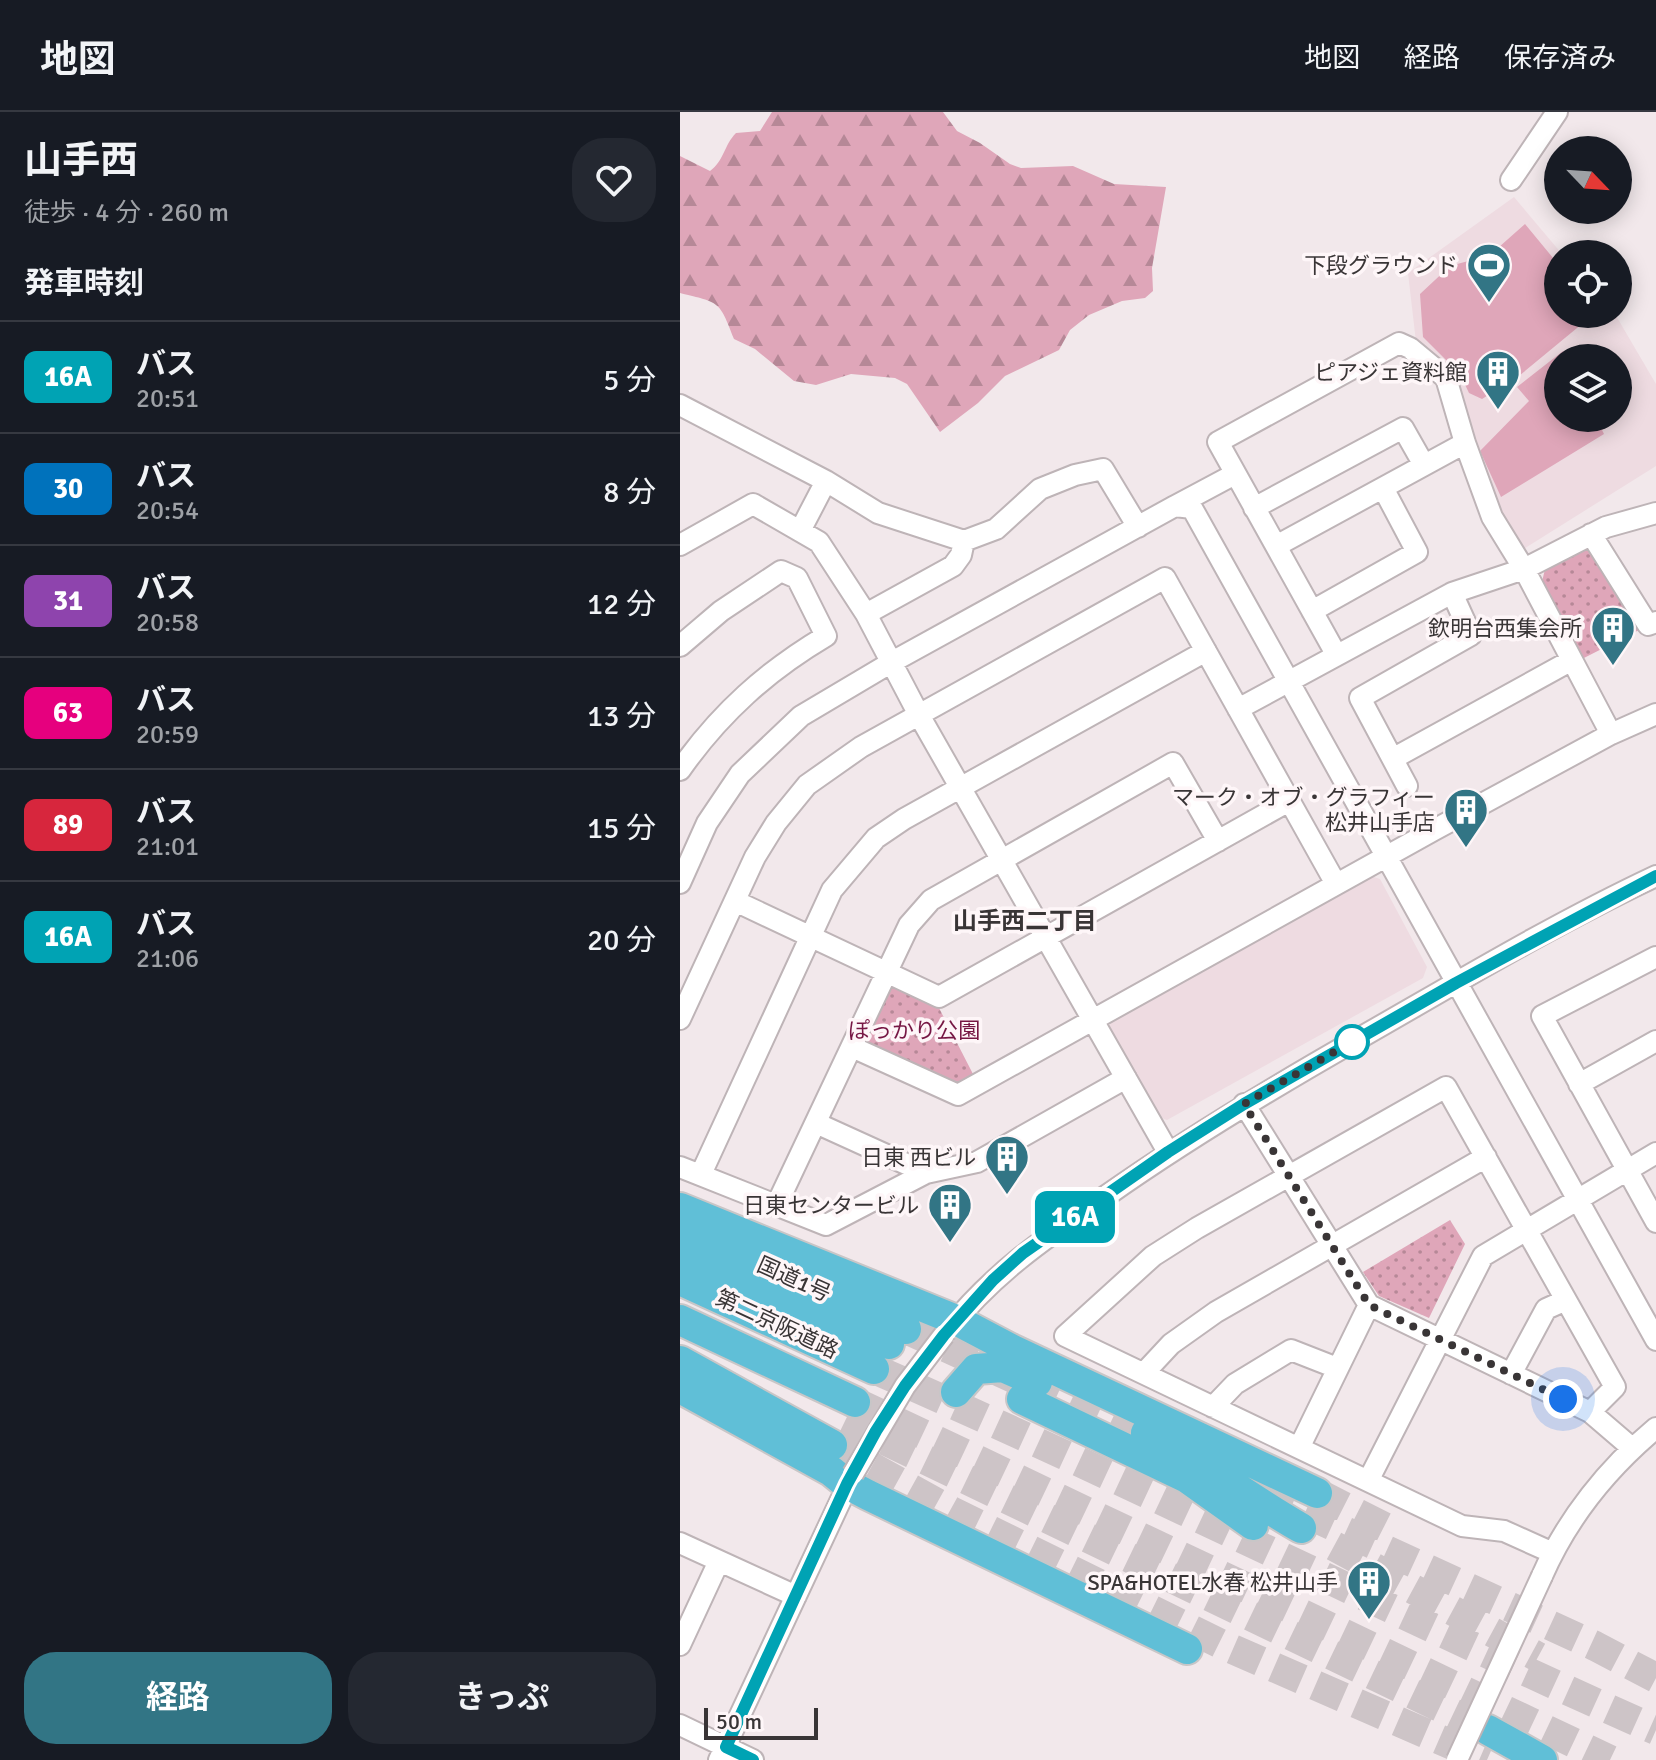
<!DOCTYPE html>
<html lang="ja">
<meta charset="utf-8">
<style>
body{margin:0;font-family:Signika,"Noto Sans JP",sans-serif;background:#242831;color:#f1f3f6;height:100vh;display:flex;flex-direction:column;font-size:30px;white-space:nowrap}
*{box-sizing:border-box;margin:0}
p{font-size:26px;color:#9ea1a6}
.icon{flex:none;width:44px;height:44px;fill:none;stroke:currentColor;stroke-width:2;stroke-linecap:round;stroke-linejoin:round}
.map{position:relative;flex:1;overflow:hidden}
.panel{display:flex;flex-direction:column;background:#171b24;width:680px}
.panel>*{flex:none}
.badge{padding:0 16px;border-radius:12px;font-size:28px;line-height:52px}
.needle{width:52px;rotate:115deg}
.fabs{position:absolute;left:864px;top:24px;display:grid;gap:16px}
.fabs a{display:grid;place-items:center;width:88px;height:88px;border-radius:50%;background:#171b24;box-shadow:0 4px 20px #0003;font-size:40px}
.scale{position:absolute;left:24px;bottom:20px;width:114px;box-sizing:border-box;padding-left:8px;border:4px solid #393536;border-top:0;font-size:22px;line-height:28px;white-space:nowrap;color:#393536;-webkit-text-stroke:6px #fef6f8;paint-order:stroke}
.you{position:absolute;width:40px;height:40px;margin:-20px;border:6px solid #fff;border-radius:50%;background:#1a73e8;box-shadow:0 0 0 12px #1a73e833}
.map>.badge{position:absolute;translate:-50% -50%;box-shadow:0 0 0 4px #fff}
h2{padding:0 24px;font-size:30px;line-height:72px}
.round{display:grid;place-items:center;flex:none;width:84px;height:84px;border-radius:32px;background:#242831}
.headline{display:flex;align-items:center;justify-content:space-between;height:136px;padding:0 24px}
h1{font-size:38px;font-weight:700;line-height:60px}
.action{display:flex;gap:16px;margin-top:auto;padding:16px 24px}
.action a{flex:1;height:92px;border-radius:32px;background:#327585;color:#fff;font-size:32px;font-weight:700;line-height:92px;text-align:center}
.action a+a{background:#242831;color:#f1f3f6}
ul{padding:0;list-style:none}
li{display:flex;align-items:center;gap:24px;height:112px;padding:0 24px;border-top:2px solid #363941}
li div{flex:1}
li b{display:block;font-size:30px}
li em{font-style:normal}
li .badge{min-width:88px;font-weight:700;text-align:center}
header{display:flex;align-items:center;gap:48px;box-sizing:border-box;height:112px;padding:0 40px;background:#171b24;border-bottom:2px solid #363941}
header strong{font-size:38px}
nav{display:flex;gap:44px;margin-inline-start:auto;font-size:28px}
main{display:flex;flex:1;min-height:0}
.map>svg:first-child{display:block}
.built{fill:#eedbe1;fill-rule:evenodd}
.grass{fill:url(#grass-dots)}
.forest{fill:url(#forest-firs)}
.garden{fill:#dfa6b9}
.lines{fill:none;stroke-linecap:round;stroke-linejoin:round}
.highway-tunnel{stroke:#cdc4c7;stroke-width:30;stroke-dasharray:30 15;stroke-linecap:butt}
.minor-casing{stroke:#beb4b7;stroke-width:24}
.highway-casing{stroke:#c8c6c7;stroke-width:34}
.minor{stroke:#fff;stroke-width:20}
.highway{stroke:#60bfd7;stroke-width:30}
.minor-bridge-casing{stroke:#beb4b7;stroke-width:24;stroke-linecap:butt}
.minor-bridge{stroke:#fff;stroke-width:20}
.line-casing{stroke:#fff;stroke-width:18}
.line{stroke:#00a3b4;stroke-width:12}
.walk{stroke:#393536;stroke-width:8;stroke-dasharray:0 14.4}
.stop-dot{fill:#fff;stroke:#00a3b4;stroke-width:4}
.labels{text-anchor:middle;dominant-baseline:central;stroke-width:7;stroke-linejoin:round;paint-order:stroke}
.poi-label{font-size:22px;fill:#393536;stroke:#fef6f8;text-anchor:end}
.park-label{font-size:22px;fill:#761744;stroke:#fef6f8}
.street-label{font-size:22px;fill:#393536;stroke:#fef6f8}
.neighbourhood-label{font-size:24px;font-weight:bold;fill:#393536;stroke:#fef6f8}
</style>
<header>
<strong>地図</strong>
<nav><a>地図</a><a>経路</a><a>保存済み</a></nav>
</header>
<main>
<section class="panel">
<div class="headline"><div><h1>山手西</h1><p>徒歩 · 4 分 · 260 m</p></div><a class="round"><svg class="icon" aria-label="heart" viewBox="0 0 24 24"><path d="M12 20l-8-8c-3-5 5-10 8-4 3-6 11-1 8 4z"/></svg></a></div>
<h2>発車時刻</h2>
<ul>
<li><span class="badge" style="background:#00a3b4;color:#fff">16A</span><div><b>バス</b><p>20:51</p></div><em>5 分</em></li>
<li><span class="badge" style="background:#0072bc;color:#fff">30</span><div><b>バス</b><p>20:54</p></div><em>8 分</em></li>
<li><span class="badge" style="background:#8e44ad;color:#fff">31</span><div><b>バス</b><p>20:58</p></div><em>12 分</em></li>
<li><span class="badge" style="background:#e6007e;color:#fff">63</span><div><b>バス</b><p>20:59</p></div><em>13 分</em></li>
<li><span class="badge" style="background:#d7263d;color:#fff">89</span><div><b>バス</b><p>21:01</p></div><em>15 分</em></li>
<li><span class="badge" style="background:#00a3b4;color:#fff">16A</span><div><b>バス</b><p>21:06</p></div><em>20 分</em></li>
</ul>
<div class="action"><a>経路</a><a>きっぷ</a></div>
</section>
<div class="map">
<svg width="976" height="1648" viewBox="0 0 976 1648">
<defs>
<pattern id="grass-dots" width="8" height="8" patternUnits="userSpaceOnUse" patternTransform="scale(2)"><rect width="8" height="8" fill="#dfa6b9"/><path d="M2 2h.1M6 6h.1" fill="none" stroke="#b68897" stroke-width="1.8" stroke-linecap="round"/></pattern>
<pattern id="forest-firs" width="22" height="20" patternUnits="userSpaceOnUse" patternTransform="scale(2)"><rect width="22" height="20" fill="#dfa6b9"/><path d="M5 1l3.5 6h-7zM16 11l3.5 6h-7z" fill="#b68897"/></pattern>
</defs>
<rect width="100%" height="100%" fill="#f2e8eb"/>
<path class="built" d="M834,85l48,57h-4v60h57l41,70v82l-134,84 -21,-36 -21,-49 -64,-123 -8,-69zM878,246h60v60h-60z
M691,764l9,3 47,88 -4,11 -256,142 -8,-3 -50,-88 2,-8z"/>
<path class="grass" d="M911,432l50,85 -61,31 -39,-74 4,-17z
M212,874l47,22 34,66 -17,9 -93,-40z
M770,1108l15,24 -36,74 -50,-22 -16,-24z"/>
<path class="forest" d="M92,0h171l14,19 23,12 30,21 11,4 52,-2 41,18 52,3 -14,81 1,23 -8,7 -23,3 -33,14 -19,15 -11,20 -54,26 -27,27 -38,29 -33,-48 -12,-6 -44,-4 -35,11 -22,-4 -39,-32 -21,-10c-15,-39 -14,-36 -54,-46v-137l30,15c14,-10 14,-26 26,-38l24,-2z"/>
<path class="garden" d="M845,112l33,40v50h36l-75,62 -37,23 -13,-6 -9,-19 -37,-37 -3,-43 30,-28 40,-11z
M883,239l5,7h-10v60h54l3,4 -13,8 2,4 -103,63 -21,-46 49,-50 -12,-14z"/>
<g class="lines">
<path class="highway-tunnel" d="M226,1217l260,119
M194,1257c263,115 520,245 782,361
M175,1290l755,358
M165,1309l643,309
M152,1333l121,67 270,133 264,115
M637,1381l77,39
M584,1382l331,152 61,32
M654,1434l204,111"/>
<g class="minor-casing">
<path id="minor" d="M831,68l46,-68
M0,293l146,76 52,32 86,28 32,-12 44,-40 35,-14 28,-6 35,58
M495,394l60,-32
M574,396l149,-80 21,37
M120,419l26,-50
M911,422l57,91 8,-3
M0,433l73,-41 66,38 47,72 53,101 249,437
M596,434l189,-103
M772,481l72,-24 82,-42 50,-14
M632,499l105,-59 -34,-64
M186,502l87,-48 8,-11 3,-14
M0,534l41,-35 60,-40 16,7 29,58c-59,35 -106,77 -146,134
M656,542l-118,-212 181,-99 11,5 36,30 19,65 27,74 32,52 87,165
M558,597l214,-116 19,42 -111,63 47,88
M714,646l178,-98
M0,771l27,-60 33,-49 61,-58 91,-54 283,-156 17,2 464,832
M55,789l204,96 350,-196
M976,845l-114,59 114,206
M0,907l75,-162 21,-34 31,-38 54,-38 304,-169 171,306
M172,935l106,48 476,-265 177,-96 45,-20
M899,972l77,-43
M564,992l125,201 221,107 42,36
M136,1011l110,50
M0,1055l146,58 100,-52 51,-11 149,-84
M21,1062l131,-284 44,-52 28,-19 302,-168
M97,1092l132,-279 22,-25 242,-137 45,78
M269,1217c44,-56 99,-93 157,-133 81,-57 166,-108 252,-157 98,-56 196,-115 298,-163
M464,1261l27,-29 45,-32 270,-155
M831,1262l35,-65 20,-9
M533,1295l22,-23 56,-34 46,18
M619,1336l70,-143
M688,1369l115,-225 173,-103
M0,1431l116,53
M873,1441l-49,-22 -42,-5 -397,-190 88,-80 44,-28 249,-141 169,300 -25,25
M862,1464c25,-57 66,-108 114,-148
M0,1533l39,-84
M0,1613l73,35
M39,1648l134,-286"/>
</g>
<g class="highway-casing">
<path id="highway" d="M0,1096l276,112 57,30 304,143
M0,1119l41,15 185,83
M0,1145l209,87
M0,1168l194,89
M0,1208l175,82
M0,1249l152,84
M0,1276l151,83 16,13 21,11 319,154
M276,1280l20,-23 27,-2 34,15
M342,1287l165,79 66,47
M466,1321c54,27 102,65 155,95
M808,1618l54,30"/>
</g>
<use href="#minor" class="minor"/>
<use href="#highway" class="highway"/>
<g class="minor-bridge-casing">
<path id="minor-bridge" d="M173,1362l52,-88 39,-51
M777,1648l85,-184"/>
</g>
<use href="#minor-bridge" class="minor-bridge"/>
</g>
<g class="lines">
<g class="line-casing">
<path id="line" d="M73,1648l-27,-13 121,-263 29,-53 29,-45 39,-51 49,-55 30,-27 145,-101 76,-48 212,-121 200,-107"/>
</g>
<use href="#line" class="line"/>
<path class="walk" d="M672,930l3,-2 -111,64 125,201 194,94"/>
</g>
<defs>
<g id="stadium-pin" transform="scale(2.3)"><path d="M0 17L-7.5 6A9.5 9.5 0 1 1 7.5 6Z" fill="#327585" stroke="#fef6f8"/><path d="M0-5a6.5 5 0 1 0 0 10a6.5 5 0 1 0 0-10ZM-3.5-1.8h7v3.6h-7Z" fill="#fff"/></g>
<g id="building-pin" transform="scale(2.3)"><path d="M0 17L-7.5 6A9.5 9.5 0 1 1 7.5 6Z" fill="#327585" stroke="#fef6f8"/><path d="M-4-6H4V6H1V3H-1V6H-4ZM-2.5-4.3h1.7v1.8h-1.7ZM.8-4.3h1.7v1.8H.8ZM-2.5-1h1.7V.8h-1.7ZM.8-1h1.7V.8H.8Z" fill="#fff"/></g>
</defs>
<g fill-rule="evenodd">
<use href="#stadium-pin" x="809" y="153"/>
<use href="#building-pin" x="818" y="260"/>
<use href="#building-pin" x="933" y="516"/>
<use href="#building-pin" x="786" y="698"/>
<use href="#building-pin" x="327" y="1045"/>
<use href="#building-pin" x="270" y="1093"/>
<use href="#building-pin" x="689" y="1470"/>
</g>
<circle class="stop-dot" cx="672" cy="930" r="16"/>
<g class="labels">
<g class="poi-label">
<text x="778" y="153">下段グラウンド</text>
<text x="787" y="260">ピアジェ資料館</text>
<text x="902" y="516">欽明台西集会所</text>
<text x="755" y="685">マーク・オブ・グラフィー<tspan x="755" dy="25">松井山手店</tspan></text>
<text x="296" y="1045">日東 西ビル</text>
<text x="239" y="1093">日東センタービル</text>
<text x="658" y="1470">SPA&amp;HOTEL水春 松井山手</text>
</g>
<g class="park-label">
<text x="234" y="918">ぽっかり公園</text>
</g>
<g class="street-label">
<text transform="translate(114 1167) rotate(24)">国道1号</text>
<text transform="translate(97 1212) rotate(25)">第二京阪道路</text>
</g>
<g class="neighbourhood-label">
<text x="345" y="809">山手西二丁目</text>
</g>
</g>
</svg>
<div class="fabs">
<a><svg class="needle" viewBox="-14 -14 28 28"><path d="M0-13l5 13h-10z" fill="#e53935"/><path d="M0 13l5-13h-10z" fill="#9ea1a6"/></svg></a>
<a><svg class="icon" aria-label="locate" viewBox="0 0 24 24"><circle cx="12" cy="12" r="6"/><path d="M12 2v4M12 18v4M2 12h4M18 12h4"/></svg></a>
<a><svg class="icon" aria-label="layers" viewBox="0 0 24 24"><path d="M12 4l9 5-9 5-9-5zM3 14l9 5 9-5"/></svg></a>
</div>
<div class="scale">50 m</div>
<div class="you" style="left:883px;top:1287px"></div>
<b class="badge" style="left:395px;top:1105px;background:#00a3b4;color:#fff">16A</b>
</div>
</main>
